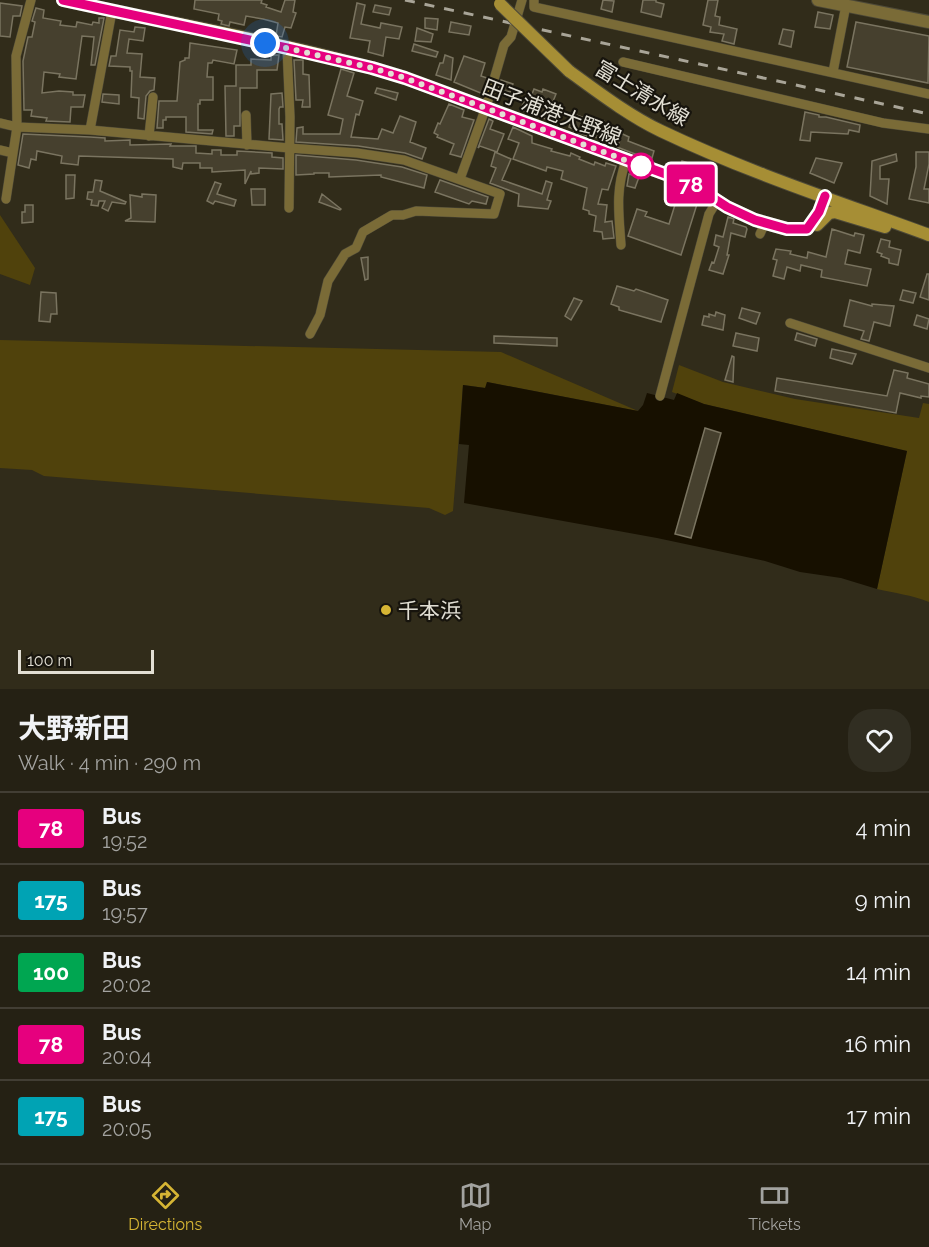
<!DOCTYPE html>
<meta charset="utf-8">
<style>
body{margin:0;font-family:Raleway,"Noto Sans JP",sans-serif;background:#312e22;color:#f1f3f6;height:100vh;display:flex;flex-direction:column;font-size:22px;white-space:nowrap}
*{box-sizing:border-box;margin:0}
p{font-size:20px;color:#a3a3a0}
.icon{flex:none;width:33px;height:33px;fill:none;stroke:currentColor;stroke-width:2;stroke-linecap:round;stroke-linejoin:round}
.map{position:relative;height:689px;overflow:hidden}
.drawer{display:flex;flex-direction:column;background:#252114;flex:1}
.drawer>*{flex:none}
.badge{padding:0 12px;border-radius:4px;font-size:21px;line-height:39px}
.scale{position:absolute;left:18px;bottom:15px;width:136px;box-sizing:border-box;padding-left:6px;border:3px solid #e2dfd4;border-top:0;font-size:16px;line-height:21px;white-space:nowrap;color:#e2dfd4;-webkit-text-stroke:4px #17140d;paint-order:stroke}
.you{position:absolute;width:30px;height:30px;margin:-15px;border:4px solid #fff;border-radius:50%;background:#1a73e8;box-shadow:0 0 0 9px #1a73e833}
.map>.badge{position:absolute;translate:-50% -50%;box-shadow:0 0 0 3px #fff}
.round{display:grid;place-items:center;flex:none;width:63px;height:63px;border-radius:24px;background:#312e22}
.summary{display:flex;align-items:center;justify-content:space-between;height:102px;padding:0 18px}
h1{font-size:28px;font-weight:700;line-height:45px}
ul{padding:0;list-style:none}
li{display:flex;align-items:center;gap:18px;height:72px;padding:0 18px;border-top:2px solid #423e34}
li div{flex:1}
li b{display:block;font-size:22px}
li em{font-style:normal}
li .badge{min-width:66px;font-weight:700;text-align:center}
.tabs{display:flex;justify-content:space-around;align-items:center;height:84px;border-top:2px solid #423e34;background:#252114;font-size:16px;color:#a3a3a0}
.tabs a{display:grid;justify-items:center;gap:3px}
.tabs .on{color:#d6b534}
.map>svg:first-child{display:block}
.green{fill:#50420c}
.water{fill:#171000}
.building{fill:#46402e;stroke:#7a7460;stroke-width:1.5}
.lines{fill:none;stroke-linecap:round;stroke-linejoin:round}
.minor-casing{stroke:#4d4938;stroke-width:10}
.tertiary-casing{stroke:#4d4938;stroke-width:14}
.secondary-casing{stroke:#4d4938;stroke-width:14}
.minor{stroke:#7a6b37;stroke-width:9}
.tertiary{stroke:#7a6b37;stroke-width:12}
.secondary{stroke:#a68e35;stroke-width:12}
.rail{stroke:#a9a598;stroke-width:3;stroke-dasharray:10 10;stroke-linecap:butt}
.secondary-bridge-casing{stroke:#4d4938;stroke-width:14;stroke-linecap:butt}
.secondary-bridge{stroke:#a68e35;stroke-width:12}
.line-casing{stroke:#fff;stroke-width:14}
.line{stroke:#e6007e;stroke-width:9}
.walk{stroke:#e2dfd4;stroke-width:6;stroke-dasharray:0 10.8}
.stop-dot{fill:#fff;stroke:#e6007e;stroke-width:3}
.poi-dot{fill:#d6b534;stroke:#17140d;stroke-width:2}
.labels{text-anchor:middle;dominant-baseline:central;stroke-width:4.5;stroke-linejoin:round;paint-order:stroke}
.street-label{font-size:21px;fill:#e2dfd4;stroke:#17140d}
.poi-label{font-size:21px;fill:#e2dfd4;stroke:#17140d;text-anchor:start}
</style>
<div class="map">
<svg width="929" height="689" viewBox="0 0 929 689">
<rect width="100%" height="100%" fill="#312c1a"/>
<path class="green" d="M0,215l35,53 -5,17 -30,-11z
M0,340l501,12 137,59 -151,-29 -1,6 -23,-3 -10,126 -8,4 -16,-7 -385,-32 -12,-6 -32,-2z
M679,365l44,17 72,17 124,19 4,-15 6,1v198c-18,-7 -34,-9 -52,-13l30,-138 -203,-47 -32,-12z"/>
<path class="water" d="M487,382l151,29 5,-6 4,-12 27,7 3,-7 27,11 203,47 -30,138 -36,-11 -41,-6 -35,-11 -108,-23 -193,-35 5,-58 -10,-1 4,-59 22,3z"/>
<path class="building" d="M195,0h67l-1,3 6,2 -1,2 15,5 4,-12h10l-2,12 3,1 -5,15 -6,-1 -3,10 -6,-1 2,-13 -15,-4 -17,-3 -2,9 -14,-3 -1,4 -8,-2 1,-3 -4,-1 1,-6 -25,-5z
M603,0l11,1 -2,11 -11,-3z
M643,0h13v2l8,2 -3,13 -20,-5z
M708,0h10l-3,16 5,1 -1,8 18,4 -3,15 -12,-3 2,-7 -14,-2 1,-5 -8,-2z
M0,3l22,3 -2,10h-7l-3,21 -10,-1z
M357,3l8,2 -4,19 19,4 1,-5 21,4 -3,12 -13,-2 -3,19 -15,-4 2,-11 -20,-3z
M375,5l16,3 -2,7 -16,-3z
M36,8l8,2 -1,8 18,3 -1,4 16,2 1,-5 15,3 1,-3 6,1v-5h5l-9,47h-4l3,-28 -12,-1 -6,43 -17,-2 1,-3 -16,-2 -2,21 17,-2 14,1v3h12l-2,12h-12l-1,15 -24,-1 1,-3 -16,-2 1,-6h-8l-1,-49 5,-24h4l3,-15 -3,-1z
M818,12l15,3 -3,14 -15,-2z
M425,18l13,1 -1,11 -12,-2z
M451,22l20,4 -2,9 -20,-3z
M856,22l73,14 -1,47 -81,-16z
M135,27l10,1 -2,13 -14,-2 -2,14 15,1 -2,23 15,1 -1,12 -4,1 -4,5 -2,23 -6,-1 1,-20 -8,-1 1,-26h-2v-4l-21,-1 2,-10h5l4,-26 14,2z
M417,28l16,6 -2,8 -16,-1z
M783,29l11,2 -3,16 -12,-3z
M190,43l47,7 -3,14 -21,-4 -1,3h-4l-1,14h6v23h-13v4h-2v26h15l-1,4 -26,-2v-15h-20v3h-3v8h-6l2,-27h18l3,-39 5,-2v-2h4z
M414,44l24,8 -2,5 -24,-6z
M271,55h8l-2,15h-20v18h-17v38h-6v10h-8l-1,-50h11v-21h15v-6l20,1z
M445,55l8,3 -2,22 -15,-5 4,-12h3z
M464,56l21,7 -4,13 6,2 -4,16 -29,-12z
M294,60h9v14l6,1 1,32h-8l1,-7h-7z
M341,69l13,4 -7,23 16,5 -4,14 -3,-1 -5,23 27,2 4,-10 11,4 7,-17 16,6 -6,20 16,6 -4,11 -17,-6 -47,-7 -62,-4 1,-14 6,-1v7h37l3,-15 -15,-4z
M501,80l12,4 -3,8 -12,-2z
M377,88l21,5 -2,7 -21,-7z
M534,89l8,3 1,-3 13,5 -10,25 -22,-8 2,-3 -4,-2 7,-14 3,2z
M282,93l1,14h-3l-1,2v15h3l1,16 -14,-1 2,-45z
M103,94l16,1v9l-17,-2z
M449,104l15,6 -2,7 12,3 -13,37 -11,-3 4,-10 -17,-7 1,-2 -4,-2 4,-10 2,1z
M805,112l14,3v2h7l34,8 -1,7 -10,-2 -1,4 -37,-2 -1,9 -10,-1z
M573,114l21,7h10l-1,4 26,12 -1,4 26,10 -2,7 -3,-2 -1,3 -31,-12 2,-4 -14,-5 -15,-1 -16,-6 1,-1 -6,-3z
M489,119l4,2 -3,8 14,5 -7,18 -17,-6 -2,2z
M513,127l19,9v7l20,6 -1,2 19,5 1,-3 9,4 -1,2 15,6 1,-3 10,4 1,-3 10,3 -8,24 -6,-1 -4,15 9,1 -2,17 7,-1 2,17 -11,1 -1,-7 -8,-1 2,-15 -7,-2v-3l-6,-2 4,-21 -26,-9 2,-8 -16,-4 -1,4 -33,-12 6,-16 -11,-4z
M23,134l67,3 15,1v3l25,-1v5l41,-1 -1,2h26v7l16,1v-4h9v5h16v-4l35,2v4l11,1v11l-24,-1v5l-8,1v-3l-6,13v-14l-33,2v-4h-12v-5h-17l-1,6 -9,-2v-8l-94,-3 -1,9 -17,-2 1,-7 -25,-5 -1,9 -5,-1 -2,9 -11,-3z
M495,152l16,7 -9,21 40,14 4,-13 6,2 -5,17 4,1 -3,8 -30,-3 1,-12 -29,-11 6,-15 -5,-2z
M916,152h13v12l-5,25h5v14l-20,-4 7,-32z
M896,154l1,7 -17,5v13h9l-2,25 -17,-8 2,-35z
M296,155l60,5 46,7 25,8 -3,13 -43,-11v-2l-52,2v-4h-15v1l-18,1z
M816,158l26,5 -8,20 -24,-10z
M682,161l19,6 -2,7 -19,-5z
M629,174l10,3 -4,11 -8,-2z
M66,175h9l-1,23 -8,1z
M95,180l7,1 -2,10 26,11 -1,2 -13,-2 -4,9 -6,-3 3,-7h-6l-1,5 -7,-1 1,-5 -5,-1 1,-7h5z
M440,180l48,17 -2,7 -14,-3 -3,3 -34,-12z
M215,182l6,2 -4,10 19,6 -2,6 -19,-5 -2,3 -6,-3z
M251,189h14v16h-13z
M142,194l14,1 -1,27 -30,-1 6,-3 -1,-23 12,2z
M322,194l19,15 -1,1 -21,-8z
M678,195l20,6 -17,54 -53,-19 9,-27 10,3 -2,4 24,8z
M25,205h8v17l-11,1v-11h3z
M728,217l6,2 -1,4 13,4 1,2 -2,8 -14,-4 -4,22h2l-6,19 -14,-4 3,-8 2,1 5,-16 -5,-2 2,-10 7,2z
M832,229l22,7 1,-3 9,2 -4,18 -12,-3 -3,14 26,5 -4,17 -46,-9 1,-7 -21,-5 -1,6 -13,-4 -3,12 -11,-3 4,-16 -4,-1 3,-10 15,2 -1,3 17,4 1,-6 18,5z
M881,239l9,2 -1,6 12,3 -3,15 -9,-2v-4l-8,-3 1,-2 -5,-2z
M368,257v22l-3,1 -4,-22z
M927,274h2v26l-9,-3z
M617,286l17,5 2,-2 32,11 -7,22 -42,-12v-3l-8,-3z
M903,290l13,3 -3,10 -13,-3z
M41,292l15,1 1,21h-6l-1,8 -11,-1z
M574,298l8,3 -11,19 -6,-4z
M850,300l22,6v-2l22,2 -4,20 -16,-4 -5,19 -8,-2 3,-8 -20,-5z
M742,308l18,5 -4,11 -17,-6z
M716,312l9,3 -2,15 -21,-5 2,-9 5,1v-3l6,2z
M917,315l12,4 -2,10 -13,-4z
M736,333l23,5 -2,13 -24,-5z
M797,333l20,6 -2,7 -20,-6z
M494,336l63,2v8l-63,-3z
M832,349l24,5 -4,10 -22,-6z
M732,356l2,1 -1,25 -8,-2z
M894,370l14,3 -1,5 22,6v13l-8,-1v2l-21,-5 -4,20 -121,-22 2,-13 110,18z
M705,428l16,5 -30,105 -16,-4z"/>
<g class="lines">
<g class="minor-casing">
<path id="minor" d="M534,0v7l395,87
M287,48l3,69 -1,91
M623,62l260,61 46,6
M833,72l13,-67
M246,115l1,30
M0,123l17,4 73,3 199,18 68,5 47,7 96,34 -6,20 -78,-3 -13,4h-11l-29,17 -7,16 -11,6 -17,27 -8,34 -10,19
M90,130l22,-119
M149,136l4,-39
M0,150l13,3
M460,179l26,-72 18,-62 7,-8 11,-37
M6,199l11,-72 -1,-71 15,-56
M760,234l5,-11
M621,245c-2,-30 -6,-55 5,-84
M790,323l139,45
M660,396l49,-182 8,-13"/>
</g>
<g class="tertiary-casing">
<path id="tertiary" d="M818,0l111,22"/>
</g>
<g class="secondary-casing">
<path id="secondary" d="M63,0c113,25 233,44 343,78l284,105 37,24 28,13 32,9h20l12,-17 6,-15
M569,71c29,21 59,44 92,60 86,41 178,71 268,104
M817,225l12,-12 6,-1 50,15"/>
</g>
<use href="#minor" class="minor"/>
<use href="#tertiary" class="tertiary"/>
<use href="#secondary" class="secondary"/>
<path class="rail" d="M405,0l524,114"/>
<g class="secondary-bridge-casing">
<path id="secondary-bridge" d="M500,4l69,67"/>
</g>
<use href="#secondary-bridge" class="secondary-bridge"/>
</g>
<g class="lines">
<g class="line-casing">
<path id="line" d="M63,0l224,48 85,20 33,10 285,105 37,24 28,13 32,9h20l12,-17 6,-16"/>
</g>
<use href="#line" class="line"/>
<path class="walk" d="M265,43l107,25 33,10 236,88"/>
</g>
<circle class="stop-dot" cx="641" cy="166" r="12"/>
<circle class="poi-dot" cx="386" cy="610" r="6"/>
<g class="labels">
<g class="street-label">
<text transform="translate(642 93) rotate(31)">富士清水線</text>
<text transform="translate(552 112) rotate(21)">田子浦港大野線</text>
</g>
<g class="poi-label">
<text x="398" y="610">千本浜</text>
</g>
</g>
</svg>
<div class="scale">100 m</div>
<div class="you" style="left:265px;top:43px"></div>
<b class="badge" style="left:691px;top:184px;background:#e6007e;color:#fff">78</b>
</div>
<section class="drawer">
<div class="summary"><div><h1>大野新田</h1><p>Walk · 4 min · 290 m</p></div><a class="round"><svg class="icon" aria-label="heart" viewBox="0 0 24 24"><path d="M12 20l-8-8c-3-5 5-10 8-4 3-6 11-1 8 4z"/></svg></a></div>
<ul>
<li><span class="badge" style="background:#e6007e;color:#fff">78</span><div><b>Bus</b><p>19:52</p></div><em>4 min</em></li>
<li><span class="badge" style="background:#00a3b4;color:#fff">175</span><div><b>Bus</b><p>19:57</p></div><em>9 min</em></li>
<li><span class="badge" style="background:#00a651;color:#fff">100</span><div><b>Bus</b><p>20:02</p></div><em>14 min</em></li>
<li><span class="badge" style="background:#e6007e;color:#fff">78</span><div><b>Bus</b><p>20:04</p></div><em>16 min</em></li>
<li><span class="badge" style="background:#00a3b4;color:#fff">175</span><div><b>Bus</b><p>20:05</p></div><em>17 min</em></li>
</ul>
</section>
<nav class="tabs">
<a class="on"><svg class="icon" aria-label="directions" viewBox="0 0 24 24"><path d="M12 3l9 9-9 9-9-9zM9 14v-3h6M13 9l2 2-2 2"/></svg>Directions</a>
<a><svg class="icon" aria-label="map" viewBox="0 0 24 24"><path d="M3 6l6-2 6 2 6-2v14l-6 2-6-2-6 2zM9 4v14M15 6v14"/></svg>Map</a>
<a><svg class="icon" aria-label="tickets" viewBox="0 0 24 24"><path d="M3 7h18v10H3zM15 7v10"/></svg>Tickets</a>
</nav>
